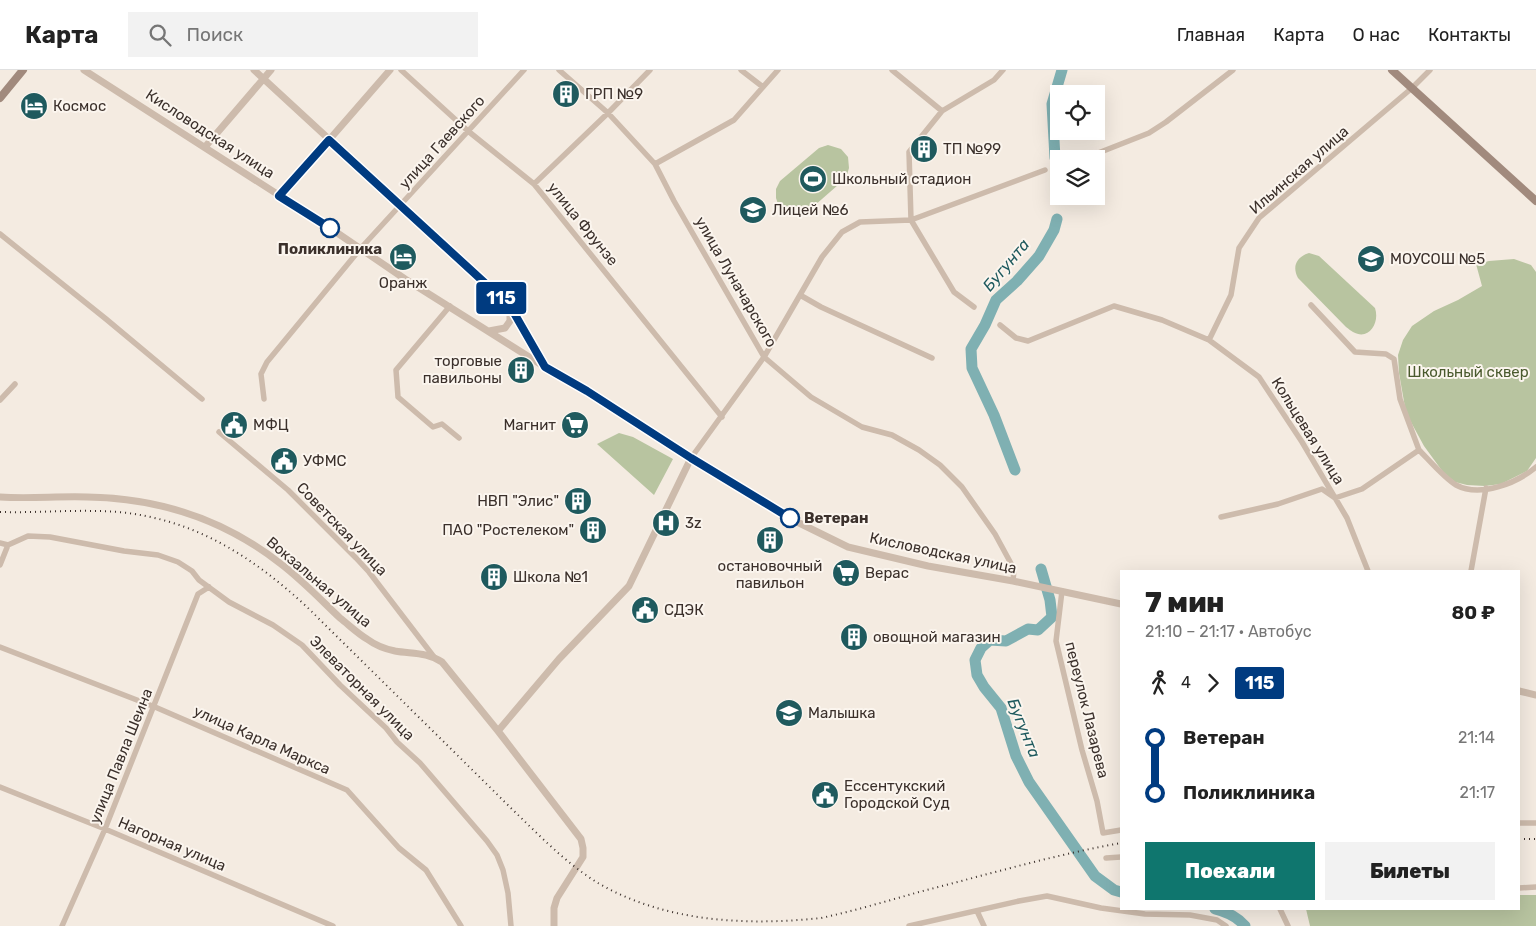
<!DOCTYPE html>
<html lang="ru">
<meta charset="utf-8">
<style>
body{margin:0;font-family:Rubik,sans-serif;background:#f2f2f2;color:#222;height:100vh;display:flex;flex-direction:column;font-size:19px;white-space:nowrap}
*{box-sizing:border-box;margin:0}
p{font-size:16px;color:#767676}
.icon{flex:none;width:28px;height:28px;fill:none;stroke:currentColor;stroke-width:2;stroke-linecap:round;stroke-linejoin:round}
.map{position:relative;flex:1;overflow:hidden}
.details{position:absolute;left:1120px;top:500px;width:400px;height:340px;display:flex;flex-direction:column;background:#fff;border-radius:0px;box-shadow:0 5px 20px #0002}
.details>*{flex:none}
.badge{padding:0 10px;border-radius:4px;font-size:18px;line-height:32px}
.tools{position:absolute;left:1050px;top:15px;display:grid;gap:10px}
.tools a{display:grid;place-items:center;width:55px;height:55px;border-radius:0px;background:#fff;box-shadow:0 5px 20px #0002;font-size:25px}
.map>.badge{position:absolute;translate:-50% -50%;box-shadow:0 0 0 2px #fff}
.legs{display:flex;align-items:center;gap:8px;height:55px;padding:0 25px;font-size:16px}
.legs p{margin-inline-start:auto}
.overview{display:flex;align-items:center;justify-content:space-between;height:85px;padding:0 25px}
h1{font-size:28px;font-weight:800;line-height:38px}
.cta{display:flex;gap:10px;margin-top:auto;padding:10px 25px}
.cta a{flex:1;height:58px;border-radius:0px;background:#0f766e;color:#fff;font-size:20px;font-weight:800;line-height:58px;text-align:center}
.cta a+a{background:#f2f2f2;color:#222}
ul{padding:0 25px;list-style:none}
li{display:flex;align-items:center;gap:18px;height:55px;font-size:19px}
li i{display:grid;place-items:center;width:8px;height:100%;margin:0 6px;background:currentColor}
li i::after{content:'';width:12px;height:12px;margin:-6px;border:4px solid;border-radius:50%;background:#fff}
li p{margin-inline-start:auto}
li:first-child i{background:linear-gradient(#0000 50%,currentColor 0)}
li:last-child i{background:linear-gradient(currentColor 50%,#0000 0)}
header{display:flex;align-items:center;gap:30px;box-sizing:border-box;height:70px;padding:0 25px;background:#fff;border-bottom:1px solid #e0e0e0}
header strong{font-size:24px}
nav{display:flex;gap:28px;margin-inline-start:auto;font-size:18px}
.search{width:350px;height:45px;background:#f2f2f2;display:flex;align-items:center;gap:12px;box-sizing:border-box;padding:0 18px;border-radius:0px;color:#767676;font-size:19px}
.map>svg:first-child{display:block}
.green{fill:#b8c4a0}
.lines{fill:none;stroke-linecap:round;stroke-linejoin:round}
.river{stroke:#7fb0b2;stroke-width:11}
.minor{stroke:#cdbbac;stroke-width:5.5}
.tertiary{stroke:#cdbbac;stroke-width:7}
.secondary{stroke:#a18a7d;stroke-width:8}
.rail{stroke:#3b302b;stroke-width:2;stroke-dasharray:1 4;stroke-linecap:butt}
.line-1-casing{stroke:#fff;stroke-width:11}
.line-1{stroke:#003b80;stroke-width:8}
.stop-1-dot{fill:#fff;stroke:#003b80;stroke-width:2.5}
.labels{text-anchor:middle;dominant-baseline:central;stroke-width:4;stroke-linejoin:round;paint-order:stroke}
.poi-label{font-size:15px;fill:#3b302b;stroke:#fbf5ee;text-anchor:start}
.street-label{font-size:15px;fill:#3b302b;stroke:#fbf5ee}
.stop-label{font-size:15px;font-weight:bold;fill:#3b302b;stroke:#fbf5ee}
.park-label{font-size:15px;fill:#4a5a2e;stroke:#fbf5ee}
.water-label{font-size:16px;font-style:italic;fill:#1f5a5e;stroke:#fbf5ee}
</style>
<header>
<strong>Карта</strong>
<div class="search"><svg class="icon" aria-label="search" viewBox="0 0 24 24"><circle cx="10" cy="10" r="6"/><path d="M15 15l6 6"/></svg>Поиск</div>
<nav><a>Главная</a><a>Карта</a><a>О нас</a><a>Контакты</a></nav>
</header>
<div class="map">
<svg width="1536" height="856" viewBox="0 0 1536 856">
<rect width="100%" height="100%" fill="#f4ebe1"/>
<path class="green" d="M828,75l13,4 7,8 1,11 -3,10 -40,35 -13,2 -8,-3 -7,-8 -2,-6v-9l4,-8 39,-33z
M1309,183l10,3 56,52c5,15 -6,33 -22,24 -2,-1 -4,-3 -7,-5l-48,-49c-6,-11 -2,-21 11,-25z
M1514,189l17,6 5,7v186l-9,13 -26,13 -16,2 -18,-1 -12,-3 -12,-10 -19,-26 -18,-33 -7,-40 -1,-18 5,-15 9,-14 22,-15 24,-11 24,-14 -6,-22 13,-3z
M619,363l14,4 40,22 -19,36 -57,-51z
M1519,825h17v31h-226l-4,-17h213z"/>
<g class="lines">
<path class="river" d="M1055,88l-3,-54 10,-34
M1015,400l-21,-55 -22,-47 -1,-19 14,-24 11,-25 21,-19 22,-25 15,-26 3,-11
M1041,499l9,31 2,17 -14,13 -10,-1 -22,12 -16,-1 -9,8 -6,12 2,15 7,12 17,21 15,48 13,26 66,94 19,14 7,2
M1215,839c12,3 22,7 30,17"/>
<path class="minor" d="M401,0l67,61 66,53 188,233
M559,0l49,43 47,51 19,37 90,156 47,40 51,30 30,8 27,15 21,15 22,22 33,47 19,35 -1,12
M741,0l22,17
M892,0l50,41
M1088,87l61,-24 17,-11 67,-52
M655,94l79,-44 44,-50
M534,114l74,-71 42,-43
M279,126l50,-56
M0,164l106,85 96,80
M800,225l21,12 111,51
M450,236l-54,64 2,27 35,30 9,-3 17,14
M974,237l-20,-15 -43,-72 -2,-68 33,-41 52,-31 9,-10
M1000,255l16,13 12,3 86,-35 48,14 47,20 50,37 43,65 45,76 21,53
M1209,270l22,-45 8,-47 20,-30 153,-130 18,-18
M264,329l-3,-25 6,-12 94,-114 163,-178
M0,330l15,-16
M219,362l69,58 68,68 13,14 65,85
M1419,380c9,9 26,29 37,35 24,13 61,-2 80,-18
M691,388l73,-101 58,-100 20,-25 18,-10 51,-2 134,-50
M1221,447l57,-13 44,-15 13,9 27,-9 57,-39 -19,-51 -6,-40 -8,-5 -31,-2 -44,-47
M0,473l8,2 20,-9 22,1 74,14 34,4 20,7 14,9 7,9 30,22 44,23 29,20 38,40 46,43 11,14 23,21 67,78 10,14 6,15 5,23 3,33
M0,495l8,-20
M1471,501l15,-83
M1062,521l-6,50 26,109 15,51 6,32 18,-3
M0,577l155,60 192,83 52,58 27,22 35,56
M0,717l105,42 228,97
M1519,753h17
M1106,788l15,-1
M1519,818l17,-1
M1280,839l8,17
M977,841l7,15
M62,856l43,-97 93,-235 11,-7
M909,856l110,-25 28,-5 54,12 44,6 45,1 27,5 9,6"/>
<path class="tertiary" d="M84,0l246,158 75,51 140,88 42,24 104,67 98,60 59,29 80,19 85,15 108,23
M254,0l256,236 33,59
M329,70l61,-70
M205,77l66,-77
M489,261l16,-3 5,-7v-12
M0,427c29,2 58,-1 87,0 72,1 138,23 194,67 21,16 40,36 59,54 9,7 17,15 27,21 8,6 18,10 28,12 17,3 32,1 47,11l56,69 83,108 2,9v9l-26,41 -3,10v18
M1519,621l17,4
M498,661l61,-72 70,-73 62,-128"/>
<path class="secondary" d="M1392,0l144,131
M0,28l23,-28"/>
<path class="rail" d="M0,442c39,1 79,-3 118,0 76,7 134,44 189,95l208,205c26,25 52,52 83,71 67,39 147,43 223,35 33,-7 66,-17 98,-26 67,-17 134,-37 202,-49
M1519,769h17"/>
</g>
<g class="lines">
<g class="line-1-casing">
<path id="line-1" d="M330,158l-51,-32 50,-56 181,166 35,61 42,24 104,67 99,60"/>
</g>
<use href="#line-1" class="line-1"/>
</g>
<defs>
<g id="building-disc" transform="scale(1.4375)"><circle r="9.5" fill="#1f5a5e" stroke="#fbf5ee"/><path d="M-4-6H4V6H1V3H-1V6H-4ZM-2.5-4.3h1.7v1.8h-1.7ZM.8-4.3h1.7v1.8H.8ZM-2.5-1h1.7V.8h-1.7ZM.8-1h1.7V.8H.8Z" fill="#fff"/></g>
<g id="hotel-disc" transform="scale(1.4375)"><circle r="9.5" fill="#1f5a5e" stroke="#fbf5ee"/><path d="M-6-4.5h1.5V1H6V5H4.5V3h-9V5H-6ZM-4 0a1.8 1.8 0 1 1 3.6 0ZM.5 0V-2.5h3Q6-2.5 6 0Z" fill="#fff"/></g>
<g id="stadium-disc" transform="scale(1.4375)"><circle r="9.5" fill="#1f5a5e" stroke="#fbf5ee"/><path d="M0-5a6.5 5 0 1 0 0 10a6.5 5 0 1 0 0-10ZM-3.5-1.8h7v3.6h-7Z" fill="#fff"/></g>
<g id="school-disc" transform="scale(1.4375)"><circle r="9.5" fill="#1f5a5e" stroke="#fbf5ee"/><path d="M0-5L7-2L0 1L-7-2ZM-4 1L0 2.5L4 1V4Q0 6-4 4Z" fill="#fff"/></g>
<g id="civic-disc" transform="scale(1.4375)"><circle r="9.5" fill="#1f5a5e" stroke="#fbf5ee"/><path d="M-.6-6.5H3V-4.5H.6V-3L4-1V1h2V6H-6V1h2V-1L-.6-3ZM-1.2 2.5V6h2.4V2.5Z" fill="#fff"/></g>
<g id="supermarket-disc" transform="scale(1.4375)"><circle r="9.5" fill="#1f5a5e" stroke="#fbf5ee"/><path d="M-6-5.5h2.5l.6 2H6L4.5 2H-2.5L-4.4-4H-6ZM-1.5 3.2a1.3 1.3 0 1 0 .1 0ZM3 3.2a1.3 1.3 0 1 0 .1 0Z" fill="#fff"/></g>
<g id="hospital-disc" transform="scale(1.4375)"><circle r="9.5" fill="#1f5a5e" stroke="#fbf5ee"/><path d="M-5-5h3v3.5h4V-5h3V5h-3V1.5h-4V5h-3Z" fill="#fff"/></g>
</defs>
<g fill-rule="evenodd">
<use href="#building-disc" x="566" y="24"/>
<use href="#hotel-disc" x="34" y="36"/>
<use href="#building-disc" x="924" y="79"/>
<use href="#stadium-disc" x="813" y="109"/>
<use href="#school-disc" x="753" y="140"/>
<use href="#hotel-disc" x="403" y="187"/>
<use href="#school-disc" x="1371" y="189"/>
<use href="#building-disc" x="521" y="300"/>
<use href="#civic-disc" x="234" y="355"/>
<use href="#supermarket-disc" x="575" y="355"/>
<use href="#civic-disc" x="284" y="391"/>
<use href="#building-disc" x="578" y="431"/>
<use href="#hospital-disc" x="666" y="453"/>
<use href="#building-disc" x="593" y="460"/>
<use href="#building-disc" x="770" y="470"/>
<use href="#supermarket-disc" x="846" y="503"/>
<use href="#building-disc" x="494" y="507"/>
<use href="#civic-disc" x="645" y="540"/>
<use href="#building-disc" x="854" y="567"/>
<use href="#school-disc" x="789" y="643"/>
<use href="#civic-disc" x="825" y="725"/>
</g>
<g class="stop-1-dot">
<circle cx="330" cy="158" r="9"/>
<circle cx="790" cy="448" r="9"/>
</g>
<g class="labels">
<g class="poi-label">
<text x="585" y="24">ГРП №9</text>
<text x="53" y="36">Космос</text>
<text x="943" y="79">ТП №99</text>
<text x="832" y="109">Школьный стадион</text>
<text x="772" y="140">Лицей №6</text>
<text x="1390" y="189">МОУСОШ №5</text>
<text x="403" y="213" text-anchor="middle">Оранж</text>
<text x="502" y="291" text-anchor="end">торговые<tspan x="502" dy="17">павильоны</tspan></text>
<text x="253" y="355">МФЦ</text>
<text x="556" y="355" text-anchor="end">Магнит</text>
<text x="303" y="391">УФМС</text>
<text x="559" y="431" text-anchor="end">НВП "Элис"</text>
<text x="685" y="453">3z</text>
<text x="574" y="460" text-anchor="end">ПАО "Ростелеком"</text>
<text x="770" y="496" text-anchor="middle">остановочный<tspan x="770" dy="17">павильон</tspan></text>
<text x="865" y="503">Верас</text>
<text x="513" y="507">Школа №1</text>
<text x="664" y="540">СДЭК</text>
<text x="873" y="567">овощной магазин</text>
<text x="808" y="643">Малышка</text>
<text x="844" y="716">Ессентукский<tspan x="844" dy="17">Городской Суд</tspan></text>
</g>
<g class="street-label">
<text transform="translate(210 64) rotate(33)">Кисловодская улица</text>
<text transform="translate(442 72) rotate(-48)">улица Гаевского</text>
<text transform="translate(1299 100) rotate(-41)">Ильинская улица</text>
<text transform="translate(583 154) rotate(51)">улица Фрунзе</text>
<text transform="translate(736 212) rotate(60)">улица Луначарского</text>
<text transform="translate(1308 361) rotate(58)">Кольцевая улица</text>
<text transform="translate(342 459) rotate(46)">Советская улица</text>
<text transform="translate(943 483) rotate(12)">Кисловодская улица</text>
<text transform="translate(319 512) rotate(40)">Вокзальная улица</text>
<text transform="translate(362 618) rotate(45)">Элеваторная улица</text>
<text transform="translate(1087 640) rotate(76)">переулок Лазарева</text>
<text transform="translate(262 670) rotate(24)">улица Карла Маркса</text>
<text transform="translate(121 686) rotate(-68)">улица Павла Шеина</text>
<text transform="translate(172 774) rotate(23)">Нагорная улица</text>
</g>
<g class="stop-label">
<text x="330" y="179">Поликлиника</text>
<text x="804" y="448" text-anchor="start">Ветеран</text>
</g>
<g class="park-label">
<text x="1468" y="302">Школьный сквер</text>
</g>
<g class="water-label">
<text transform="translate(1006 195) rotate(-50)">Бугунта</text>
<text transform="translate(1024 658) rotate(68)">Бугунта</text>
</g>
</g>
</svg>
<div class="tools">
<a><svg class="icon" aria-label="locate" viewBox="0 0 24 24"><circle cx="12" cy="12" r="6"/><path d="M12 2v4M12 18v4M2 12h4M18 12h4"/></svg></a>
<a><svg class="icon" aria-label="layers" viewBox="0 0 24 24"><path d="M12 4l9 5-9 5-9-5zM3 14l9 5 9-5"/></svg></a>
</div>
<b class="badge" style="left:501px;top:228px;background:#003b80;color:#fff">115</b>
<section class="details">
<div class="overview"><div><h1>7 мин</h1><p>21:10 – 21:17 · Автобус</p></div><b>80 ₽</b></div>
<div class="legs"><svg class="icon" aria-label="walk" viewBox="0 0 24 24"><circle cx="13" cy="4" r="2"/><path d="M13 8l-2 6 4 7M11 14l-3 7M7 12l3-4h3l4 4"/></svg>4<svg class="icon" aria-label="forward" viewBox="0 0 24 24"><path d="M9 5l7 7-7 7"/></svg><b class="badge" style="background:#003b80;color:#fff">115</b></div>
<ul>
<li><i style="color:#003b80"></i><b>Ветеран</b><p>21:14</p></li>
<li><i style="color:#003b80"></i><b>Поликлиника</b><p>21:17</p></li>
</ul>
<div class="cta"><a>Поехали</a><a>Билеты</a></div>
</section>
</div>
